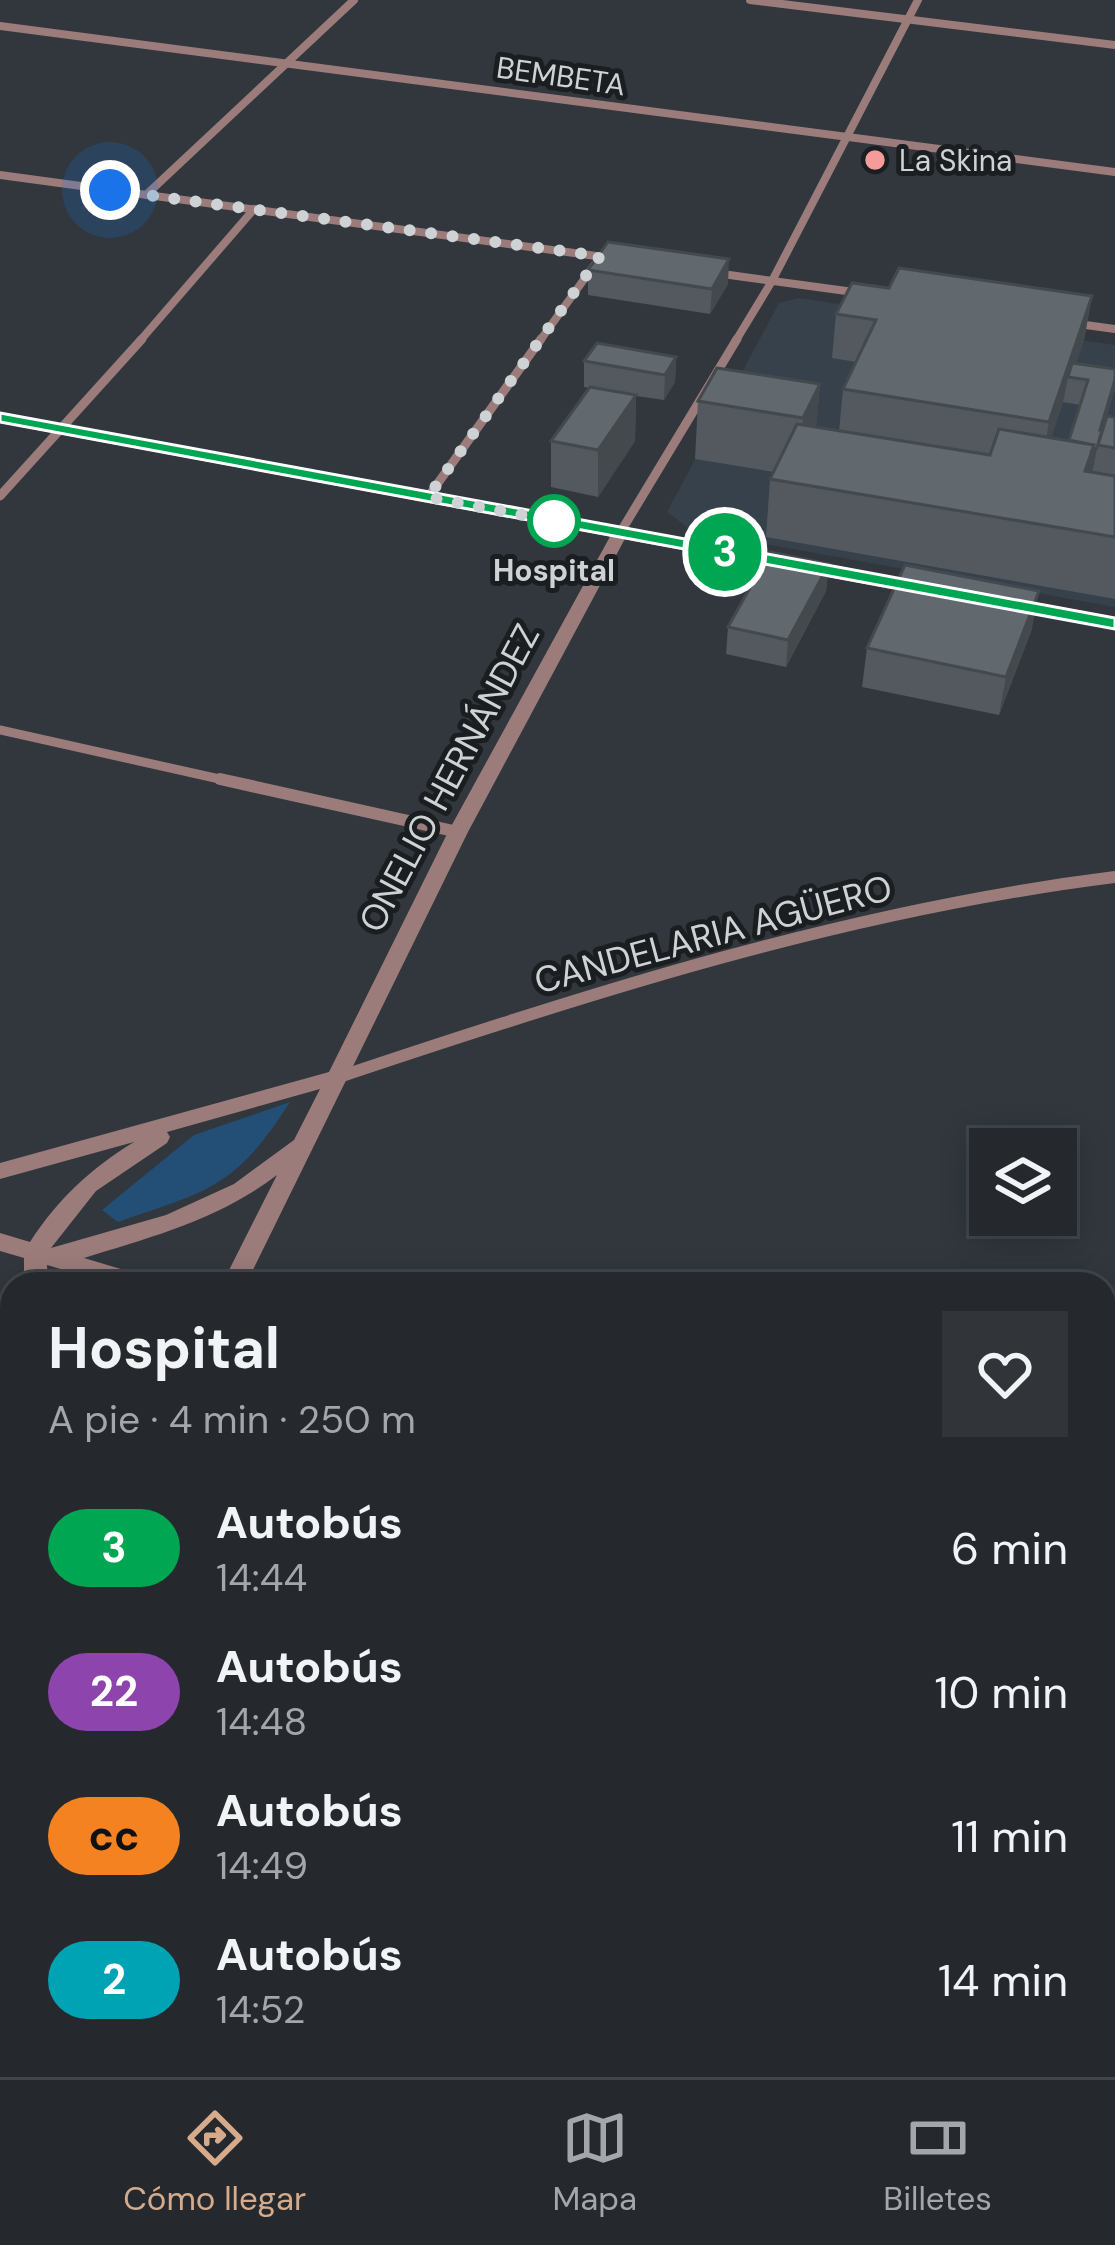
<!DOCTYPE html>
<html lang="es">
<meta charset="utf-8">
<style>
body{margin:0;font-family:"DM Sans",sans-serif;background:#31353a;color:#f1f3f6;height:100vh;display:flex;flex-direction:column;font-size:45px;white-space:nowrap}
*{box-sizing:border-box;margin:0}
p{font-size:39px;color:#a3a6aa}
.icon{flex:none;width:66px;height:66px;fill:none;stroke:currentColor;stroke-width:2;stroke-linecap:round;stroke-linejoin:round}
.map{position:relative;flex:1;overflow:hidden}
.panel{position:absolute;left:0px;top:1272px;width:1116px;height:807px;display:flex;flex-direction:column;background:#25292e;border-radius:36px 36px 0 0;box-shadow:0 6px 30px #0003,0 0 0 3px #42454a}
.panel>*{flex:none}
.badge{padding:0 24px;border-radius:39px;font-size:42px;line-height:78px}
.tools{position:absolute;left:969px;top:1128px;display:grid;gap:24px}
.tools a{display:grid;place-items:center;width:108px;height:108px;border-radius:0px;background:#25292e;box-shadow:0 6px 30px #0003,0 0 0 3px #42454a;font-size:60px}
.you{position:absolute;width:60px;height:60px;margin:-30px;border:9px solid #fff;border-radius:50%;background:#1a73e8;box-shadow:0 0 0 18px #1a73e833}
.map>.badge{position:absolute;translate:-50% -50%;box-shadow:0 0 0 6px #fff}
.round{display:grid;place-items:center;flex:none;width:126px;height:126px;border-radius:0px;background:#31353a}
.head{display:flex;align-items:center;justify-content:space-between;height:204px;padding:0 48px}
h1{font-size:57px;font-weight:700;line-height:90px}
ul{padding:0;list-style:none}
li{display:flex;align-items:center;gap:36px;height:144px;padding:0 48px}
li div{flex:1}
li b{display:block;font-size:45px}
li em{font-style:normal}
li .badge{min-width:132px;font-weight:700;text-align:center}
.dock{display:flex;justify-content:space-around;align-items:center;height:168px;border-top:3px solid #42454a;background:#25292e;font-size:33px;color:#a3a6aa}
.dock a{display:grid;justify-items:center;gap:6px}
.dock .current{color:#d6ab8b}
.map>svg:first-child{display:block}
.built{fill:#36414c}
.green{fill:#234e76}
.lines{fill:none;stroke-linecap:round;stroke-linejoin:round}
.path{stroke:#62676c;stroke-width:9;stroke-dasharray:12 12;stroke-linecap:butt}
.minor-far2{stroke:#9b7c7b;stroke-width:8}
.minor-far1{stroke:#9b7c7b;stroke-width:9}
.minor{stroke:#9b7c7b;stroke-width:12}
.tertiary{fill:#9b7c7b;fill-rule:evenodd}
.secondary{fill:#d4a2a1;fill-rule:evenodd}
.wall{fill:#53595f;fill-rule:evenodd}
.shaded-wall{fill:#44494d}
.building{fill:#61686e;stroke:#44494d;stroke-width:3}
.line{fill:#00a651;stroke:#fff;stroke-width:3}
.walk{stroke:#ced2d5;stroke-width:12;stroke-dasharray:0 21.6}
.poi-dot{fill:#f59b9a;stroke:#1b1e21;stroke-width:4.5}
.stop-dot{fill:#fff;stroke:#00a651;stroke-width:6}
.labels{text-anchor:middle;dominant-baseline:central;stroke-width:10;stroke-linejoin:round;paint-order:stroke}
.far-street-label{font-size:30px;fill:#ced2d5;stroke:#1b1e21}
.far-poi-label{font-size:30px;fill:#ced2d5;stroke:#1b1e21;text-anchor:start}
.far-stop-label{font-size:30px;font-weight:bold;fill:#ced2d5;stroke:#1b1e21}
.street-label{font-size:36px;fill:#ced2d5;stroke:#1b1e21}
</style>
<div class="map">
<svg width="1115" height="2077" viewBox="0 0 1115 2077">
<rect width="100%" height="100%" fill="#31373d"/>
<path class="built" d="M799,298l316,47v262l-423,-76 -25,-19 112,-209z"/>
<path class="green" d="M290,1102c-55,86 -80,88 -172,120l-16,-12 92,-75z
M1104,1590l11,3v484h-1115v-219l12,-26v235h1092z"/>
<g class="lines">
<path class="path" d="M1007,2077l1,-10"/>
<path class="minor-far2" d="M750,0l365,45
M0,26l1115,146
M0,175l611,83
M146,195l208,-195
M715,273l146,20
M1071,323l44,6
M139,342l115,-133
M539,342l56,-78
M735,342l37,-61 146,-281"/>
<path class="minor-far1" d="M0,496l142,-157
M428,497l113,-158
M620,533l117,-194
M0,730l233,52"/>
<path class="minor" d="M220,779l238,53
M339,1077c253,-85 510,-167 776,-200"/>
<path class="tertiary" d="M620,528l8,5 -160,299 -222,452h-24l55,-109c-57,44 -125,62 -193,83l67,20 4,6h-43l-65,-19 1,19h-24v-26l-24,-7v-18l30,9c28,-43 60,-73 104,-100l-134,37v-16l329,-91 119,-240 164,-299zM320,1089l-26,51 -60,44 -68,31 -115,33 45,-57 71,-48 3,-6 -3,-5z
M1104,1540l11,3v22l-11,-3z
M12,1693v42l-12,9v-42z"/>
<path class="secondary" d="M0,413l924,170 10,6 -10,6 -924,-172z
M1005,597l110,20v12l-117,-22 -3,-4z"/>
</g>
<path class="wall" d="M588,270l140,14 -18,30 -122,-19z
M889,288l203,8 -8,44 -8,23 39,6v17l-8,30 8,1v182l-349,-62 4,-58 4,-7 -79,-13 3,-58 122,-17 -4,43 23,4 4,-42 13,-27 -24,-4 4,-44zM1063,402l17,3 -11,35 -18,-2z
M676,357l-1,25 -11,18 -28,-4 -1,45 -37,56 -47,-10v-46l39,-53 -6,-1v-26z
M829,564l-3,27 -40,76 -60,-13 2,-27z
M1032,629l-33,86 -137,-28 5,-39z
M1104,1867l11,3v189l-11,-3z"/>
<path class="shaded-wall" d="M729,259l-1,25 -18,30 2,-25z
M1092,296l-8,44 -13,37h-3l-5,25 -20,61 57,-33 15,-50 -2,15 -16,54 -5,25 -50,-11 7,-41z
M676,357l-1,25 -11,18 1,-25z
M820,384l-5,57 -17,35 5,-58z
M636,395l-1,46 -37,56v-47z
M829,564l-3,27 -40,76 2,-27z
M1039,591l-7,38 -33,86 7,-38z"/>
<path class="building" d="M608,242l121,17 -17,30 -124,-19z
M899,268l193,28 -43,126 -206,-33 33,-69 -40,-6 16,-31 37,5z
M597,343l79,14 -11,18 -81,-14z
M1072,363l43,6v11l-15,50h2l-5,18 -5,2 2,-5 -25,-5 19,-60 -20,-3z
M717,368l103,16 -17,34 -105,-17z
M590,387l46,8 -38,55 -47,-9z
M1107,416l8,1v31l-17,-3z
M797,424l193,31 9,-26 95,16 -9,26 30,5v61l-345,-58z
M770,552l59,12 -41,76 -60,-13z
M905,565l134,26 -33,86 -139,-29z
M1104,1867l11,3v153l-11,-3z
M729,2067h136l-3,10h-130l-5,-2z"/>
<path class="line" d="M0,413l1115,205v11l-1115,-207z"/>
<g class="lines">
<path class="walk" d="M110,190l490,66 -172,241 126,24"/>
</g>
<circle class="poi-dot" cx="875" cy="160" r="12"/>
<circle class="stop-dot" cx="554" cy="521" r="24"/>
<g class="labels">
<g class="far-street-label">
<text transform="translate(561 76) rotate(8)">BEMBETA</text>
</g>
<g class="far-poi-label">
<text x="899" y="160">La Skina</text>
</g>
<g class="far-stop-label">
<text x="554" y="570">Hospital</text>
</g>
<g class="street-label">
<text transform="translate(449 778) rotate(-62)">ONELIO HERNÁNDEZ</text>
<text transform="translate(713 934) rotate(-15)">CANDELARIA AGÜERO</text>
</g>
</g>
</svg>
<div class="tools">
<a><svg class="icon" aria-label="layers" viewBox="0 0 24 24"><path d="M12 4l9 5-9 5-9-5zM3 14l9 5 9-5"/></svg></a>
</div>
<div class="you" style="left:110px;top:190px"></div>
<b class="badge" style="left:725px;top:552px;background:#00a651;color:#fff">3</b>
<section class="panel">
<div class="head"><div><h1>Hospital</h1><p>A pie · 4 min · 250 m</p></div><a class="round"><svg class="icon" aria-label="heart" viewBox="0 0 24 24"><path d="M12 20l-8-8c-3-5 5-10 8-4 3-6 11-1 8 4z"/></svg></a></div>
<ul>
<li><span class="badge" style="background:#00a651;color:#fff">3</span><div><b>Autobús</b><p>14:44</p></div><em>6 min</em></li>
<li><span class="badge" style="background:#8e44ad;color:#fff">22</span><div><b>Autobús</b><p>14:48</p></div><em>10 min</em></li>
<li><span class="badge" style="background:#f58220;color:#111">cc</span><div><b>Autobús</b><p>14:49</p></div><em>11 min</em></li>
<li><span class="badge" style="background:#00a3b4;color:#fff">2</span><div><b>Autobús</b><p>14:52</p></div><em>14 min</em></li>
</ul>
</section>
</div>
<nav class="dock">
<a class="current"><svg class="icon" aria-label="directions" viewBox="0 0 24 24"><path d="M12 3l9 9-9 9-9-9zM9 14v-3h6M13 9l2 2-2 2"/></svg>Cómo llegar</a>
<a><svg class="icon" aria-label="map" viewBox="0 0 24 24"><path d="M3 6l6-2 6 2 6-2v14l-6 2-6-2-6 2zM9 4v14M15 6v14"/></svg>Mapa</a>
<a><svg class="icon" aria-label="tickets" viewBox="0 0 24 24"><path d="M3 7h18v10H3zM15 7v10"/></svg>Billetes</a>
</nav>
